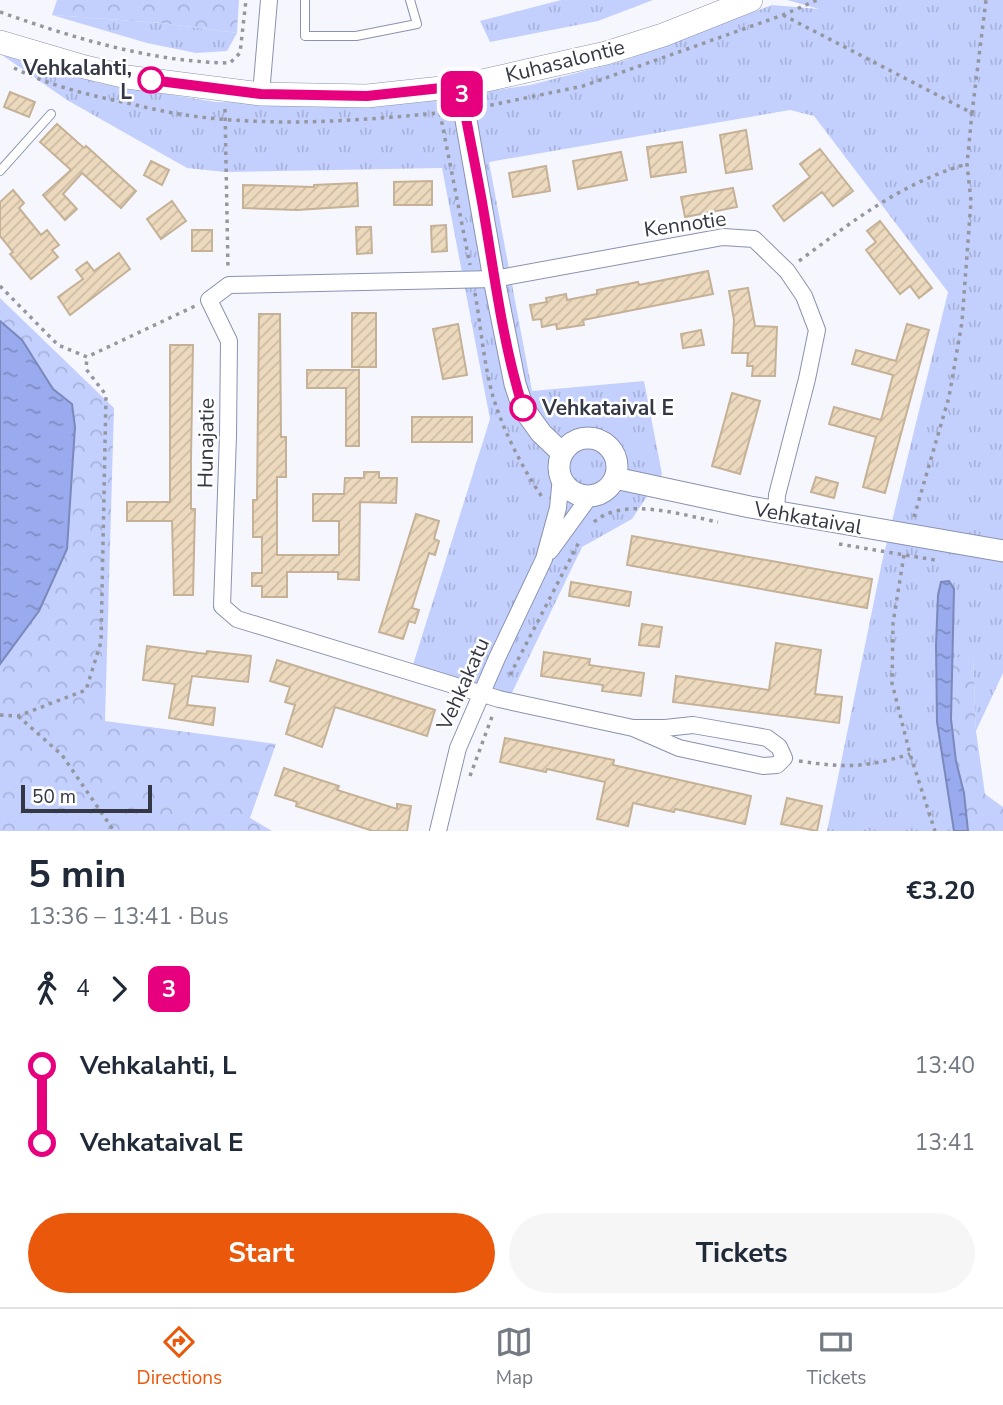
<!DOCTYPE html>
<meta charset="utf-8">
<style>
body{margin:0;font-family:"Nunito Sans",sans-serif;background:#f6f6f7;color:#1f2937;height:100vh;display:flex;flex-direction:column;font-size:26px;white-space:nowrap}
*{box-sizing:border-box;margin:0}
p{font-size:23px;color:#747a83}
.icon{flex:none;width:38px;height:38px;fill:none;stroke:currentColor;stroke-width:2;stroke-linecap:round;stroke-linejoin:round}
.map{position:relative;height:831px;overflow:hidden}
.side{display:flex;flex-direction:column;background:#fff;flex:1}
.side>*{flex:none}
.badge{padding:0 14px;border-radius:10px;font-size:24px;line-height:46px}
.scale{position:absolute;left:21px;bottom:18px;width:131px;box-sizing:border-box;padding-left:7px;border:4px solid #343744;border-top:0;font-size:19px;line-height:24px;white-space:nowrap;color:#343744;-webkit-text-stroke:5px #fff;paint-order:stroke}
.map>.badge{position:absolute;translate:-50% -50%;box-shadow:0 0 0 4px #fff}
.legs{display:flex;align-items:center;gap:10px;height:77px;padding:0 28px;font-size:23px}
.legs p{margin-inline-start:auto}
.summary{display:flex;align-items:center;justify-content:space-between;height:119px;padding:0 28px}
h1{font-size:38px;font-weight:700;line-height:52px}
.button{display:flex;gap:14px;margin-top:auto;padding:14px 28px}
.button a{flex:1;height:80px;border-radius:42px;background:#ea580c;color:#fff;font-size:28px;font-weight:700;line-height:80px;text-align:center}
.button a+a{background:#f6f6f7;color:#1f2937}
ul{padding:0 28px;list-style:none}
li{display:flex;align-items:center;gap:24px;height:77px;font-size:26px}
li i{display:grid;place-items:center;width:10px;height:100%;margin:0 9px;background:currentColor}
li i::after{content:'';width:18px;height:18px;margin:-9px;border:5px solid;border-radius:50%;background:#fff}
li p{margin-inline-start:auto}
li:first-child i{background:linear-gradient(#0000 50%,currentColor 0)}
li:last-child i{background:linear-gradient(currentColor 50%,#0000 0)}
.menu{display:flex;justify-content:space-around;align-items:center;height:98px;border-top:2px solid #e0e1e3;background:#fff;font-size:19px;color:#747a83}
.menu a{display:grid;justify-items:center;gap:4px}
.menu .selected{color:#ea580c}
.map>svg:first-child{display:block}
.grass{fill:url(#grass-tufts)}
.forest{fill:url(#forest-crowns)}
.water{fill:url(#water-ripples);stroke:#7b88bb;stroke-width:2}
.building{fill:url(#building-hatch);stroke:#c5b196;stroke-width:2}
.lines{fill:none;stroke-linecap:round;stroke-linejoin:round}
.service-casing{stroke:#8992ae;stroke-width:10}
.minor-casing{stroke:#8992ae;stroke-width:18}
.tertiary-casing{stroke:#8992ae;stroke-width:23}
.secondary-casing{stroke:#8992ae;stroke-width:24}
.path{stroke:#9496a0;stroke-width:3.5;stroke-dasharray:3.5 5;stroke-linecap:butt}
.service{stroke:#fff;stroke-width:8}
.minor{stroke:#fff;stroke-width:16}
.tertiary{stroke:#fff;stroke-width:21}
.secondary{stroke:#fff;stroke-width:23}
.line-1-casing{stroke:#fff;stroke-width:16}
.line-1{stroke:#e6007e;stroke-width:10}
.stop-1-dot{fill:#fff;stroke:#e6007e;stroke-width:3.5}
.labels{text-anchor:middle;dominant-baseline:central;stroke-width:5;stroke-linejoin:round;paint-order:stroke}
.street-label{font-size:21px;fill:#343744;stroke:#fff}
.stop-label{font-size:21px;font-weight:bold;fill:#343744;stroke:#fff;text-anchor:end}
</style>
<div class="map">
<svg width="1003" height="831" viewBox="0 0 1003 831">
<defs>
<pattern id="grass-tufts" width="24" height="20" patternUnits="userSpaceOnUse" patternTransform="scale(1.75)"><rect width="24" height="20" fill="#c3d0fe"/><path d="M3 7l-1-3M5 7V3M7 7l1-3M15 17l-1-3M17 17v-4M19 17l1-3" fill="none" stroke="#a8b3db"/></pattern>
<pattern id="forest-crowns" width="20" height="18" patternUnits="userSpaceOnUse" patternTransform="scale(1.75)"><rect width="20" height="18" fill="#c3d0fe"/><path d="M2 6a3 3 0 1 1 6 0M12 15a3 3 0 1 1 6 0" fill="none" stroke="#a8b3db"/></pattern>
<pattern id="water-ripples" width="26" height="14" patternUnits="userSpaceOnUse" patternTransform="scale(1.75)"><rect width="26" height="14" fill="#99abee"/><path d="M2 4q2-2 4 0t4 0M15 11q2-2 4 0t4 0" fill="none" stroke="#7e8cc2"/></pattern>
<pattern id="building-hatch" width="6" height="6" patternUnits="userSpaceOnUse" patternTransform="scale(1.75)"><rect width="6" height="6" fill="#edd9bd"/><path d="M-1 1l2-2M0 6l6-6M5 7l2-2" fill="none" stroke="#ccbba4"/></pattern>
</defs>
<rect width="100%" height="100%" fill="#f6f7fe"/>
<path class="grass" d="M561,0h92l-55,21 -108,21 -10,-21z
M787,0h216v673l-27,58 -3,-74 -20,1 -2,-36 3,-33 -17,133 17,109h-127l55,-269 66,-270 -134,-176 -24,-6 -301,52 43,229 112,-10 18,93 -30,45 -50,28 -74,154 -96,-33 78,-249 -48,-251 -217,4 -38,-4 -120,-68 -65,-45 97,28 117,19 185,2 129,-19 93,-24 149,-56 47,4z
M52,15l109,8 76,10 -10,18 -31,2 -49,-10z"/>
<path class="forest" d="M57,0h182l-2,33 -76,-10 -109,-8z
M0,298l114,110 -9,313 171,23 -26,74 22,13h-272v-167l39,-53 28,-62 8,-122 -3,-23 -19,-15 -31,-49 -22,-19z
M973,656l3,75 9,63 18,13v24h-35c-4,-36 -13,-71 -16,-108 -2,-21 1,-44 1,-65z"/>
<path class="water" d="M0,321l22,19 31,49 19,15 3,23 -8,122 -28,62 -39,53z
M949,581l5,8 -3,130 5,42 8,32 4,38h-14l-17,-109 -1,-77 2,-50 3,-13z"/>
<path class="building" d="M10,92l25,10 -6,15 -25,-10z
M57,124l27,24 2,-2 50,45 -15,17 -39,-35 -19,21 14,15 -12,11 -22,-25 28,-25 -31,-28z
M746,130l6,39 -26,4 -6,-38z
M682,142l4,30 -35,5 -4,-30z
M820,149l33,42 -20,15 -11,-14 -38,29 -11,-15 37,-29 -10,-13z
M621,152l6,28 -49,9 -5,-28z
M151,161l18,9 -7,15 -18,-10z
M546,166l4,25 -37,6 -4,-24z
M432,181v24h-38v-23z
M357,183l1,23 -61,4 -54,-2v-23l71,2v-2z
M733,188l4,19 -52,10 -4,-20z
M13,190l11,13 -5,5 22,27 6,-5 12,15 -7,5 6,7 -27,22 -21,-25 3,-2 -13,-16v-34z
M172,201l14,20 -25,18 -14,-20z
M880,221l52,67 -13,10 -9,-12 -10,8 -34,-44 10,-8 -9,-11z
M446,225l1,26 -15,1 -1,-26z
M356,227h15l1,26 -15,1z
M192,230h20v21h-20z
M119,253l11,16 -60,46 -12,-18 25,-18 -7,-9 11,-8 7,9z
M708,271l5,23 -130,26 1,5 -27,4 -1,-5 -14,3 -1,-8 -8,1 -3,-15 17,-3 -1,-4 20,-4 1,6 30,-6v-4l41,-8 1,3z
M748,288l7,38 22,1 -2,49h-23l1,-10h-6l1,-13h-16l2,-33 -5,-29z
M352,313h24v54h-24z
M259,314h21l1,123h5v40h-9v78h62v-34h-26v-27h31l1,-16h19v-6h15v6h18l-1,25 -36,-1 -1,78 -21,-1v-7h-51v25h-25v-11h-10v-13h10v-36h-9v-37h4z
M458,324l9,51 -24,4 -10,-50z
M907,324l22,6 -44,163 -22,-6 13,-50 -47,-13 5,-17 47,13 12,-45 -41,-11 4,-14 40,11z
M701,330l3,15 -21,3 -2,-14z
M170,345h23l-2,113v51h4l-2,86h-19l-2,-74h-45v-19h43z
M307,370h52v76h-13v-58h-39z
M732,393l28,8 -20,73 -28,-8z
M412,417h60v25h-60z
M816,477l22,6 -4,15 -23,-6z
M416,514l23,7 -5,18 5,2 -4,14 -6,-2 -17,55 7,2 -4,13 -6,-2 -6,18 -24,-7z
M632,536l240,43 -5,29 -240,-43z
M571,582l60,10 -2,14 -60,-10z
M642,624l20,3 -3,20 -20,-2z
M776,643l45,7 -6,44 27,3 -3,26 -166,-21 3,-26 93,14z
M147,646l59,8 1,-3 44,5 -3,26 -56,-6 -5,29 28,3 -2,17 -44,-7 6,-34 -32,-4z
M544,652l46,7 -1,6 55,8 -3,23 -39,-5 1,-6 -62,-9z
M277,660l158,50 -8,26 -92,-29 -13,40 -36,-13 9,-29 -10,-3 5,-15 -20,-6z
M505,738l109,22 -1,5 138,31 -6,28 -70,-15 -1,3 -41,-9 -5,23 -31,-7 8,-37 -58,-13 -1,3 -46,-10z
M284,768l55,18 -2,4 60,19v-5l14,2 -4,25h-34l-77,-25 1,-4 -22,-7z
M787,798l35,8 -5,25 -36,-7z"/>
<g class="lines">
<g class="service-casing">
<path id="service" d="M305,0v36h51l61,-12 -7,-24
M0,171l51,-57"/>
</g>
<g class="minor-casing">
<path id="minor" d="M261,94l8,-94
M550,551l40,-55
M633,728h32l28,-3 74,13 12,9 5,11 -7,7 -14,1 -84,-18 -46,-20 -134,-29 -262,-80 -15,-13 6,-170 1,-95 -20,-41 20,-15 265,-6 229,-42 31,2 33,32 17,25 13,34 -10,49 -30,116 -1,17
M438,831l20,-83 39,-90 47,-99 14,-51 3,-31"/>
</g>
<g class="tertiary-casing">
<path id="tertiary" d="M460,86l34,193 21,105 8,24 18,25 21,20
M559 467a29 29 0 1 1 58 0a29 29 0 1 1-58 0Z
M615,478l135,29 253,44"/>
</g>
<g class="secondary-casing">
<path id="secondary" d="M0,42l85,25 42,10 134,17 106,2 93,-10 146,-33 57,-18 88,-35"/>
</g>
<path class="path" d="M0,12c74,26 151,50 230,51l10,-10 6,-53
M783,15l189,98 14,-113
M14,68c34,17 71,26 108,34 19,4 38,9 57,12 89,14 180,7 268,-2
M482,107l101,-21 200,-71 34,-15
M225,109l3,160
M440,113l30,152
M799,261c54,-40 102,-78 168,-97
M0,286l58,59 29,12 108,-51
M475,293c6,34 9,74 19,107 11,34 28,67 48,97
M914,517l35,-120 13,-75 9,-121 -4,-37 5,-51
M594,522c30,-26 88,-7 124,0
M839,544l96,16
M904,555l-11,68 -1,60 18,71 25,77
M510,675l69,-133
M0,715l18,1 68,-26 15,-48 5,-247 -20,-26 1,-12
M18,716l44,39 52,76
M799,761c46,7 66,7 111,-7
M470,776l23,-62"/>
<use href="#service" class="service"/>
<use href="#minor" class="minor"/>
<use href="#tertiary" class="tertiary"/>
<use href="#secondary" class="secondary"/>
</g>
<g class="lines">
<g class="line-1-casing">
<path id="line-1" d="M151,80l110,14 106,2 93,-10c7,39 15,77 22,116 12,69 20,139 41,206"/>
</g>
<use href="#line-1" class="line-1"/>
</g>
<g class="stop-1-dot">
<circle cx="151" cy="80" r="12"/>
<circle cx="523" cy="408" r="12"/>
</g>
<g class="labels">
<g class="street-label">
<text transform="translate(565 61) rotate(-14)">Kuhasalontie</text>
<text transform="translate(685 224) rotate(-8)">Kennotie</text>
<text transform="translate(206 443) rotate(-89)">Hunajatie</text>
<text transform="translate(808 518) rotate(10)">Vehkataival</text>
<text transform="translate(463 684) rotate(-66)">Vehkakatu</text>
</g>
<g class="stop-label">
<text x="132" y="68">Vehkalahti,<tspan x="132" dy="24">L</tspan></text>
<text x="542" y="408" text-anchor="start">Vehkataival E</text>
</g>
</g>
</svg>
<div class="scale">50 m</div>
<b class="badge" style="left:462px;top:94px;background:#e6007e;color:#fff">3</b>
</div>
<section class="side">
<div class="summary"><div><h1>5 min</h1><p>13:36 – 13:41 · Bus</p></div><b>€3.20</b></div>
<div class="legs"><svg class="icon" aria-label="walk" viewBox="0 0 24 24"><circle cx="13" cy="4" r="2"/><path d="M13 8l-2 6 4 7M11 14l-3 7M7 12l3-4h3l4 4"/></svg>4<svg class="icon" aria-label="forward" viewBox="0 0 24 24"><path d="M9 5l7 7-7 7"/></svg><b class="badge" style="background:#e6007e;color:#fff">3</b></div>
<ul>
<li><i style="color:#e6007e"></i><b>Vehkalahti, L</b><p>13:40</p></li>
<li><i style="color:#e6007e"></i><b>Vehkataival E</b><p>13:41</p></li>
</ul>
<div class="button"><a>Start</a><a>Tickets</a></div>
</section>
<nav class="menu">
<a class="selected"><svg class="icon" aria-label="directions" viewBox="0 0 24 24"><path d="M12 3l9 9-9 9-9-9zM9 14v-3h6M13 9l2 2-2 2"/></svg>Directions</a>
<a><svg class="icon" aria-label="map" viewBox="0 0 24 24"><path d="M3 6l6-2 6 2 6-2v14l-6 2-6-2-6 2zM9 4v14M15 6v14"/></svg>Map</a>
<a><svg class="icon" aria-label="tickets" viewBox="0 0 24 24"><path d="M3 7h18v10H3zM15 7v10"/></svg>Tickets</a>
</nav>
